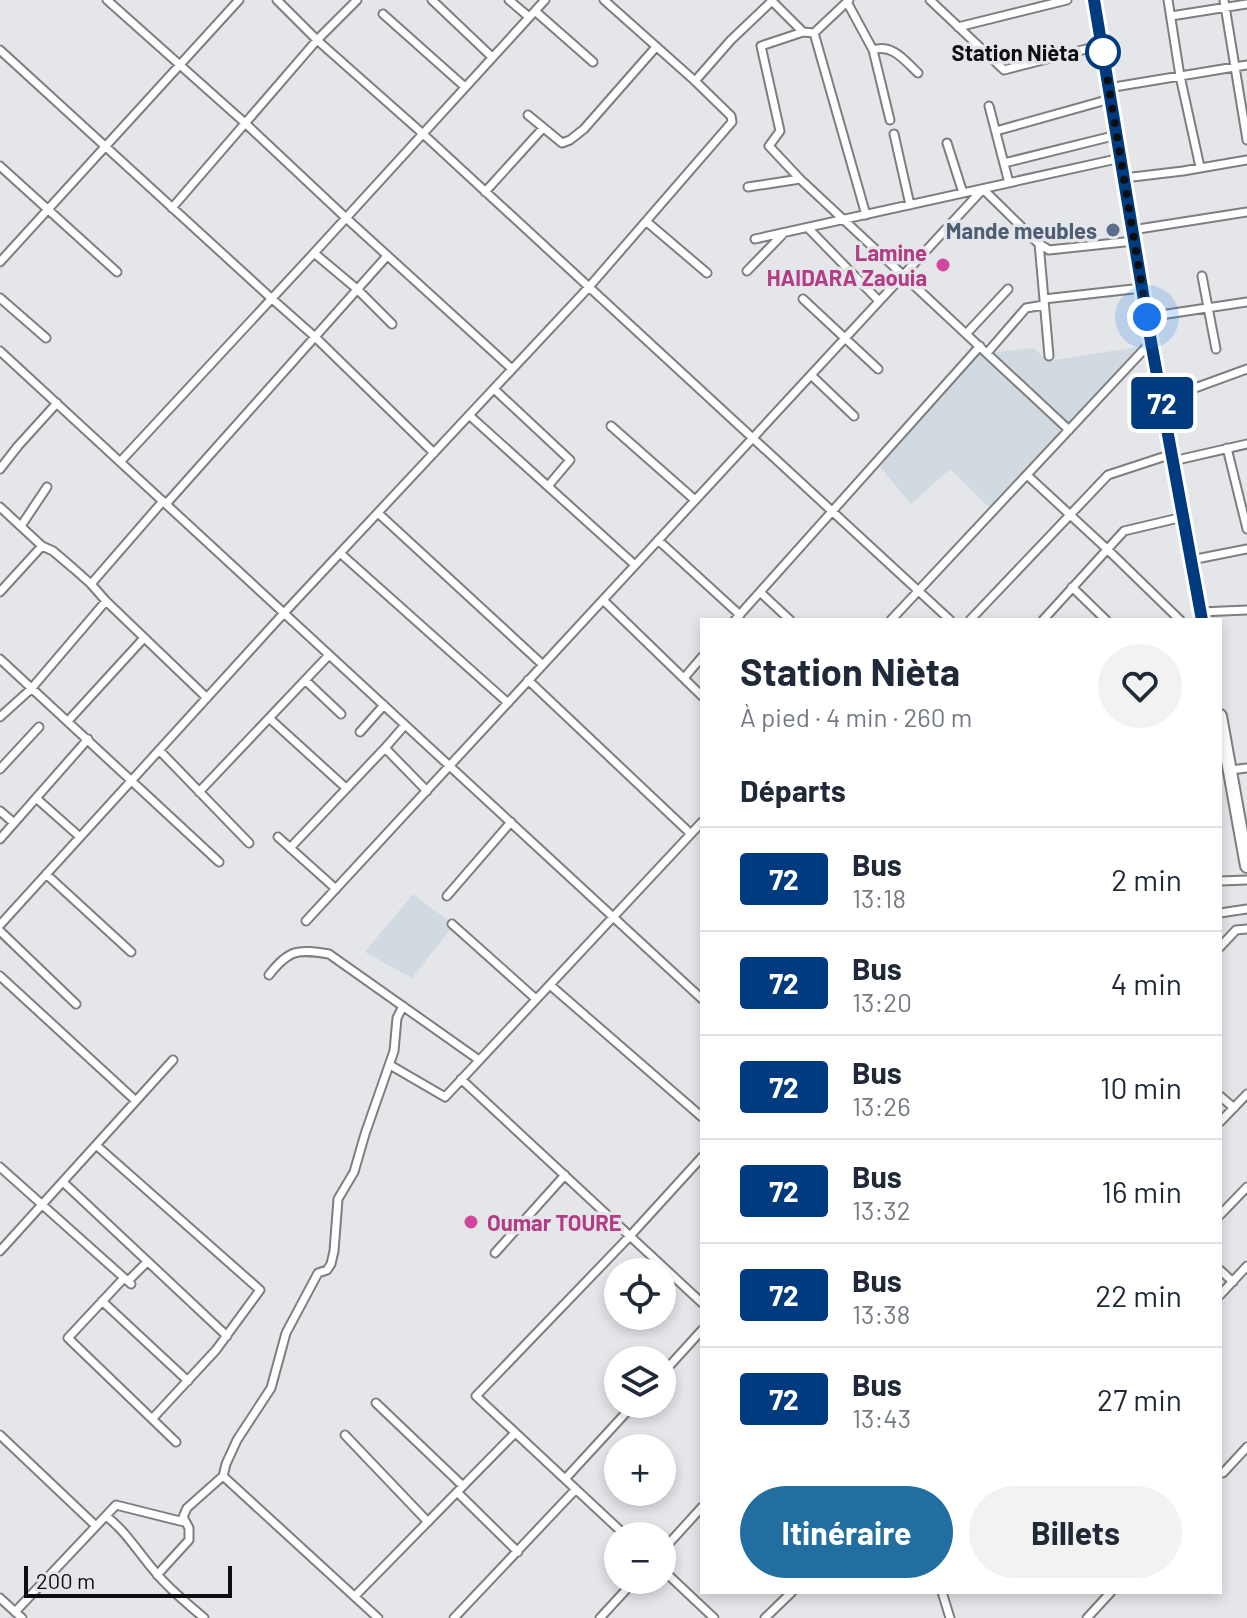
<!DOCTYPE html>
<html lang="fr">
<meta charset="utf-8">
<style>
body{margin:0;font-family:Barlow,sans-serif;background:#f2f2f3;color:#1f2937;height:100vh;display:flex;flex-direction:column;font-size:30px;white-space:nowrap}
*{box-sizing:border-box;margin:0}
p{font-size:26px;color:#747a83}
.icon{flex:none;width:44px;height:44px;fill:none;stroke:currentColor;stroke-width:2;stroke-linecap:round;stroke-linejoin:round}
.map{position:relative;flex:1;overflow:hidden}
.details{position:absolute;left:700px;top:618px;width:522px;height:976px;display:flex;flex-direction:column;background:#fff;border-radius:0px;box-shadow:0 4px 12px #0003}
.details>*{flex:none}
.badge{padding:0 16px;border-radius:6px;font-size:28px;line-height:52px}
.controls{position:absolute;left:604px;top:1258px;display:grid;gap:16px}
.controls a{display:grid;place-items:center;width:72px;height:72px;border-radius:50%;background:#fff;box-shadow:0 4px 12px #0003;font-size:40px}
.scale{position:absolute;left:24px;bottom:20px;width:208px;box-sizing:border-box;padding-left:8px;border:4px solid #0d0e0f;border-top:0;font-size:22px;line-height:28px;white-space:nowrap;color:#0d0e0f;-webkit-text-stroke:6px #e4e6e9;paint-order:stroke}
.you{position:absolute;width:40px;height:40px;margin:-20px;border:6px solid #fff;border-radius:50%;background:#1a73e8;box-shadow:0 0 0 12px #1a73e833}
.map>.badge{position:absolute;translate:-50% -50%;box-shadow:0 0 0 4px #fff}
h2{padding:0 40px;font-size:30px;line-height:72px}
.round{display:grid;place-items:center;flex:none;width:84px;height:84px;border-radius:42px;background:#f2f2f3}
.headline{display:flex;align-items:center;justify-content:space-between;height:136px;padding:0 40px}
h1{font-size:38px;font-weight:700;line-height:60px}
.primary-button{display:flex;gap:16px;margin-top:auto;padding:16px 40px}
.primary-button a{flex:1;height:92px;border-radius:48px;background:#226ea1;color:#fff;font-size:32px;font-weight:700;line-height:92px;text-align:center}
.primary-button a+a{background:#f2f2f3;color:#1f2937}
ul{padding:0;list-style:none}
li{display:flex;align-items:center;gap:24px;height:104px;padding:0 40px;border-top:2px solid #e0e1e3}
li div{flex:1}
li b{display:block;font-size:30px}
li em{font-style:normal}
li .badge{min-width:88px;font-weight:700;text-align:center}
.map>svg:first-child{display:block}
.built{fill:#d1d9e1}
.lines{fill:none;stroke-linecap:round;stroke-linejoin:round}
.street-casing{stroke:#7c7e80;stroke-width:11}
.primary-casing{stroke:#7c7e80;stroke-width:16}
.street{stroke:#fff;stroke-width:7}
.primary{stroke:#fff;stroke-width:12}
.line-casing{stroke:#fff;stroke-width:18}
.line{stroke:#003b80;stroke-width:12}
.walk{stroke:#0d0e0f;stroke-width:8;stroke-dasharray:0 14.4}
.stop-dot{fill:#fff;stroke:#003b80;stroke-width:4}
.service-dot{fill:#5c6f8a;stroke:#e4e6e9;stroke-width:3}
.hotel-dot{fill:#d1479c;stroke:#e4e6e9;stroke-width:3}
.labels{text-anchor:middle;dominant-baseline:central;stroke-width:7;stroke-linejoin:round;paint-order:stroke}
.stop-label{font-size:22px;font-weight:bold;fill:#0d0e0f;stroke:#e4e6e9;text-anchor:end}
.service-label{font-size:22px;font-weight:bold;fill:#4e5e75;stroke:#e4e6e9;text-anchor:end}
.hotel-label{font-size:22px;font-weight:bold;fill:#b23c85;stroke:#e4e6e9;text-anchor:end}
</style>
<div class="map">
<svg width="1247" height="1618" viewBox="0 0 1247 1618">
<rect width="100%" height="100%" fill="#e4e6e9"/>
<path class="built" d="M1138,347l-145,164 -43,-42 -39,35 -31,-37 98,-113 56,-6 14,13z
M413,894l41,31 -42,53 -47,-26z"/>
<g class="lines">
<g class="street-casing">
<path id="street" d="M107,0l138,123 100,94 167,152
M277,0l40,40 105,93 528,487
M432,0l60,57
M509,0l20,17
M771,0l32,32
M930,0l74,70 98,-25
M1168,0l12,76 20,91
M1224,0l23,140
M847,2l26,48 17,70
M535,11l58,51
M383,14l82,73
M1171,16l76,-12
M958,27l109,-27
M814,33l-11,-1 -42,14 19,85 -11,15 31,33 269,251
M814,33l52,182
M814,33l35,-33
M0,50l271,248 43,38 120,117
M873,50c19,-7 32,11 45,23
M695,81l36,-41 41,-39
M1108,88l139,-23
M989,106l20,77
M528,115l34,28 8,-3 14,-11 72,-82
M996,131l114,-32
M894,134l16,71
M947,143l16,50
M1004,163l113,-28
M0,166l117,106
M1124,178l59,-7 64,-11
M748,187l52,-8
M485,192l58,-64
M172,208l145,-168 40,-40
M647,222l60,51
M808,228l71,73
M1132,230l115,-18
M755,239l366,-81
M1039,243l10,113
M314,253l43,36 35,35
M0,262l239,-262
M747,271l35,-36
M1202,276l14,73
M0,298l46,40
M803,299l75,70
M1044,299l98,-11
M1147,317l100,-15
M966,334l42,-45
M0,351l702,648
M987,353l39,-45 18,-3
M811,375l43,41
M494,389l76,71 -22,26
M1162,400l85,-31
M469,415l166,150
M611,426l84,74
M1227,448l20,81
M1173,461l74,-17
M120,462l194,-209 231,-253
M0,469l18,-23 39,-43
M1027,475l80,74 73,71
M166,504l221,-248
M0,507l42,39 11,5 20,17 18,16 15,17 101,97
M378,513l165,152
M21,526l26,-39
M658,540l82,75
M340,553l168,150
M1191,560l56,-11
M91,584l72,-83
M1072,587l34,33
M0,592l42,-46
M760,592l30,28
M603,600l99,96
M1200,612l47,-2
M735,620l245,-274
M891,620l260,-278
M970,620l138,-145 64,-21
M1043,620l81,-89 59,-14
M0,659l219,203
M684,678l18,-21
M305,680l36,34
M528,680l163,154
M0,717l31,-28 75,-88
M269,718l77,70
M68,721l76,-83
M360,732l24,-27
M385,748l42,43
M159,750l90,93
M0,769l39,-42
M1230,770l17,-2
M199,792l130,-137
M36,798l44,39
M0,811l14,12
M278,837l58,52
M0,839l88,-100
M290,848l95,-100 20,-23
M46,874l85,78
M1220,881l27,-1
M447,896l64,-74
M1220,913l27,-4
M306,921l677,-732 55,54 11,7 85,-9
M452,924l84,75
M0,925l284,-312 305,-326 143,-165 -1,-6 -36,-35 -91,-81
M0,931l76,73
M1220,947l16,-17 11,-1
M269,975c20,-26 29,-26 60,-21l150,106
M0,976l136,125
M550,985l152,132
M390,1065l55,32 257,-275
M461,1079l241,224
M1220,1096l14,12
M1220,1122l27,-28
M96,1145l164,145 -44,60 -64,69
M0,1167l131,117
M63,1182l164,154
M1220,1215l27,-28
M0,1251l173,-191
M495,1253l70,-78
M1220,1270l13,12
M124,1278l-56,60 108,104
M128,1281l19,-19
M1220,1295l27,-29
M102,1301l86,80
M662,1374l40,-44
M376,1403l87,83
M0,1435l96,91
M345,1435l83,87
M1220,1473h3l24,-26
M223,1476l155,142
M565,1479l69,-75
M457,1492l61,60
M106,1516c21,16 33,38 51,58 13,16 31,30 47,44
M626,1536l-150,-140 154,-160 72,-79
M662,1551l40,-44
M662,1569l52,49
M157,1575l32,-35v-12l-6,-11 4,-9 36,-32 3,-12 11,-24 34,-52 15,-55 32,-60 9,-3 4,-6 3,-13 4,-52 16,-27 11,-38 29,-83 3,-33 6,-12
M942,1592l8,26
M355,1596l160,-163
M0,1598l22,20
M15,1612l101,-107 68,17
M454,1618l122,-129
M600,1618l35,-38
M765,1618l27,-26
M1087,1618l24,-26"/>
</g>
<g class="primary-casing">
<path id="primary" d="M1094,0l57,342 51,278
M1220,716l27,150"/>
</g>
<use href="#street" class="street"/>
<use href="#primary" class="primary"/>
</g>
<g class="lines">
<g class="line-casing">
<path id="line" d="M1094,0l57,342 51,278"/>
</g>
<use href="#line" class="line"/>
<path class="walk" d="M1103,52l44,265"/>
</g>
<circle class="stop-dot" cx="1103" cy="52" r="16"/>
<circle class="service-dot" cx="1113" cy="230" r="8"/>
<g class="hotel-dot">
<circle cx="943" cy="265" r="8"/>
<circle cx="471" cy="1222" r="8"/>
</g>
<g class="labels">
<g class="stop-label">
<text x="1079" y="52">Station Nièta</text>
</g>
<g class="service-label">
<text x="1097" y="230">Mande meubles</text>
</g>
<g class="hotel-label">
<text x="927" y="252">Lamine<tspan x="927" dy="25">HAIDARA Zaouia</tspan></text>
<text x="487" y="1222" text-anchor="start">Oumar TOURE</text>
</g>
</g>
</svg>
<div class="controls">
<a><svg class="icon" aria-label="locate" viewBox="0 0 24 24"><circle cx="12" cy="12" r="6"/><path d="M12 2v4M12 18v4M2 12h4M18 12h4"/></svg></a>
<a><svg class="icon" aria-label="layers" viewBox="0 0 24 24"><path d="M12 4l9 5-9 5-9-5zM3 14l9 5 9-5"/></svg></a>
<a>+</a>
<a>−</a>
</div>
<div class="scale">200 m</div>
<div class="you" style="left:1147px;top:317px"></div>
<b class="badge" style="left:1162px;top:403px;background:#003b80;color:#fff">72</b>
<section class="details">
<div class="headline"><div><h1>Station Nièta</h1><p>À pied · 4 min · 260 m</p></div><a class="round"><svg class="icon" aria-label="heart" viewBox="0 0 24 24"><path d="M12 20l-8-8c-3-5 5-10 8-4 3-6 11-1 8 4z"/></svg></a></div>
<h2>Départs</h2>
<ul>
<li><span class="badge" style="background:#003b80;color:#fff">72</span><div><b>Bus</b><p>13:18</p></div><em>2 min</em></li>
<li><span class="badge" style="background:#003b80;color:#fff">72</span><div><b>Bus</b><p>13:20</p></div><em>4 min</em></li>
<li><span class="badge" style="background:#003b80;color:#fff">72</span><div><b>Bus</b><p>13:26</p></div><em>10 min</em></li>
<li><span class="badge" style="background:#003b80;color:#fff">72</span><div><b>Bus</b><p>13:32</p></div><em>16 min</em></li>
<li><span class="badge" style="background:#003b80;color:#fff">72</span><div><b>Bus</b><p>13:38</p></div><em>22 min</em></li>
<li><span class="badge" style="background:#003b80;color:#fff">72</span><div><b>Bus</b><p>13:43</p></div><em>27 min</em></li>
</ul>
<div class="primary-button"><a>Itinéraire</a><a>Billets</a></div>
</section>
</div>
